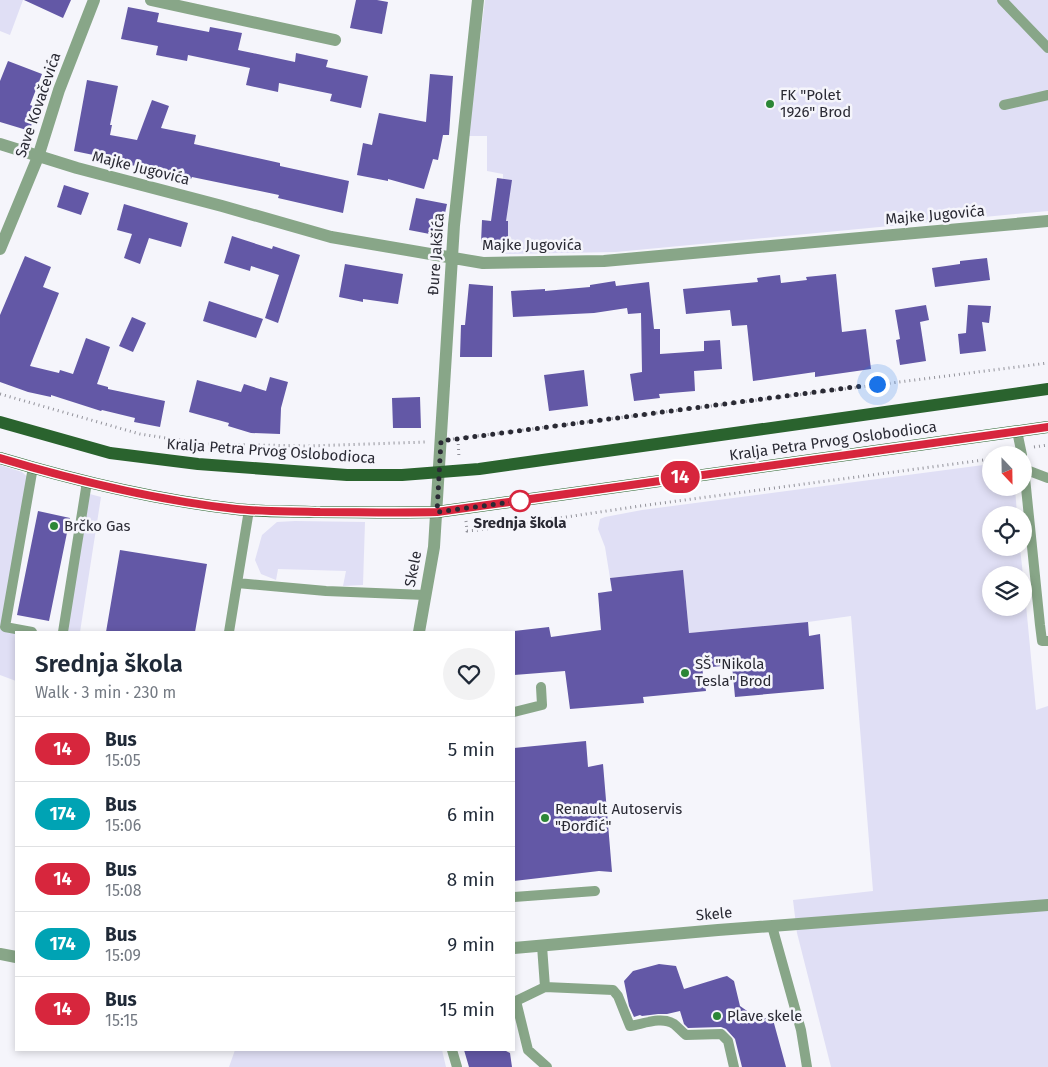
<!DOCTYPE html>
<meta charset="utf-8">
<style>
body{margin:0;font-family:"Fira Sans",sans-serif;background:#f2f2f3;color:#1f2937;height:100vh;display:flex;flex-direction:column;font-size:19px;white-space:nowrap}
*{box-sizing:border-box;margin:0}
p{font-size:16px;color:#747a83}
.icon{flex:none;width:28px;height:28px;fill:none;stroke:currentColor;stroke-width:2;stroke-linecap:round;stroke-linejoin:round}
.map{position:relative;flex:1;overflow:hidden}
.side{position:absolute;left:15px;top:631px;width:500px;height:420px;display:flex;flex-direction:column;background:#fff;border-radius:0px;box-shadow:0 2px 8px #0003}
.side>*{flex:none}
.badge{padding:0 10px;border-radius:16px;font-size:18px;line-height:32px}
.needle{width:32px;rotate:158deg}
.tools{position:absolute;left:982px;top:446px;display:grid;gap:10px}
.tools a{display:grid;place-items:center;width:50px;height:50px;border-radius:50%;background:#fff;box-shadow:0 2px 8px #0003;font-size:25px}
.you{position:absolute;width:25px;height:25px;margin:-12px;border:4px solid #fff;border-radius:50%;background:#1a73e8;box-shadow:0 0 0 8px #1a73e833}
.map>.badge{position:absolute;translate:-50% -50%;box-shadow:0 0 0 2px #fff}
.round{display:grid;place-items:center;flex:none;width:52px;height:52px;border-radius:26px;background:#f2f2f3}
.summary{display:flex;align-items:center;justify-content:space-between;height:85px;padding:0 20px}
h1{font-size:24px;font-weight:600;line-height:38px}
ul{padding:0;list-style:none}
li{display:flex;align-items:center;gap:15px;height:65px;padding:0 20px;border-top:1px solid #e0e1e3}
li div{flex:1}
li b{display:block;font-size:19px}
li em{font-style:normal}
li .badge{min-width:55px;font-weight:700;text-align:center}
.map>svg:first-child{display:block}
.green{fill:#e0dff5}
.building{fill:#6358a6}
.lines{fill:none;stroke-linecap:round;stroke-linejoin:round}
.path{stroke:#92929a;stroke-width:3;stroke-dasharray:1 4;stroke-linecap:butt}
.lane{stroke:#88a688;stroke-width:10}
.street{stroke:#88a688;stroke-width:12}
.primary{stroke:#2a632e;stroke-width:12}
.line-casing{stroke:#fff;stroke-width:11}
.line{stroke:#d7263d;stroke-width:8}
.walk{stroke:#2a2a34;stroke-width:5;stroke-dasharray:0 9}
.poi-dot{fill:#2c8636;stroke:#f5f5fb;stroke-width:2}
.stop-dot{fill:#fff;stroke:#d7263d;stroke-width:2.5}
.labels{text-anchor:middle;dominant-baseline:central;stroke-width:5;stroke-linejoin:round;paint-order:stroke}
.poi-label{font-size:15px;fill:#2a2a34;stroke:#f5f5fb;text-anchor:start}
.street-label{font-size:15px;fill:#2a2a34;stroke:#f5f5fb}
.stop-label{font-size:15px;font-weight:bold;fill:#2a2a34;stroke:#f5f5fb}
</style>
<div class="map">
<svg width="1048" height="1067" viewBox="0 0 1048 1067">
<rect width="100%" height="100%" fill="#f5f5fb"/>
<path class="green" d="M0,0h23l-13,35 -10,-4z
M485,0h563v211l-432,41 -114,2 1,-80 -16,-3v-35h-19z
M991,464v24h24l2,27h-26v33h29l3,27h-32v33h33v-24l12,126 12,-4v361h-217l-34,-134 -4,-33 80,-9 -22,-275 -43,6 -119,11 -6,-63 -73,8 -5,-31 -7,-18 2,-10 5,-2 37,-7z
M0,465l22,7 9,8 -26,147 11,5v49l-16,-6z
M86,493l15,4 -21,135h-17z
M295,521l70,1 -2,63 -20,1 3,-15 -68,-2 -2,11 -15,-6 -6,-14 7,-25 15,-13z
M235,1050h207l4,17h-217z"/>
<path class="building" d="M24,0h47l-8,18z
M356,0h21l11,2 -6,32 -32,-6z
M128,7l31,6 -2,9 52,10 1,-5 32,6 -4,17 57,12 1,-9 32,7 -2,7 42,9 -7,32 -31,-7 2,-7 -53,-11 -1,9 -32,-7 4,-17 -62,-13 -1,6 -31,-6 2,-9 -37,-7z
M8,61l34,13 -12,31 6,2 -6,24 -30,-9v-41z
M430,74l23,2 -4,59h-6l-5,25 -5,-1 -9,30 -36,-10v2l-31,-6 6,-32 9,2 7,-32 47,9z
M87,80l31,6 -8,39h2l-2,10 27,5 15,-40 17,6 -8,22 35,7 -2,9 86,19v3l69,15 -6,32 -65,-15 1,-3 -87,-18 -1,2 -27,-8 -1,3 -22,-5 1,-2 -29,-5v-3l-39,-8z
M497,178l15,2 -6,41h2v23l-27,-1 1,-23 9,1z
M64,185l25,8 -8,22 -24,-8z
M416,198l31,6 -7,32 -31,-6z
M124,204l64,19 -7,24 -32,-9 -9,26 -16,-6 8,-24 -15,-4z
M232,236l40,13 1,-3 27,9 -22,68 -13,-5 14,-43 -28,-9 -1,5 -26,-8z
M25,256l26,11 -8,20 16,6 -29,73 29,7 1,-3 13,4 13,-36 24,9 -13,37 11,3v2l57,12 -5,26 -26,-5 1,-4 -33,-8 -1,1 -50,-16v2l-23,-5 -28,-10v-67z
M987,258l3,22 -55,7 -3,-19 28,-4v-3z
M345,264l58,10 -5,30 -35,-5v3l-24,-5z
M836,274l6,58 24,-3 5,40 -56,8v-5l-62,9 -6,-56 -15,1 -2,-16 -44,4 -3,-25 75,-7 -1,-4 23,-3 1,8 26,-3 -1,-3z
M615,281l1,5 33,-4 5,47h6v25l44,-3v-10l16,-1 2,29 -28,2 1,20 -36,3 1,4 -26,3 -4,-27 12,-2 -1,-59 -13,1 -1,-6 -33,5 -81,4 -2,-26 34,-2v2l45,-4v-2z
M469,284l24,2 -1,71h-32l1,-32h4z
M209,301l54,18 -7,19 -53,-17z
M926,305l3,15 -9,2 6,39 -26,4 -4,-25 4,-1 -5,-29z
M968,305l23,1 -2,17 -7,-1 4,29 -26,3 -2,-20 8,-1z
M132,317l14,6 -13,29 -14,-6z
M584,370l4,36 -39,5 -5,-36z
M270,377l18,5 -7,26 -1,26 -29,-1 -23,-7 1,-3 -40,-11 8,-32 44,12 3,-8 22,7z
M420,397l1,31h-28l-1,-30z
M38,511l32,7 -21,103 -32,-6z
M120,550l87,14 -12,68h-89z
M683,570l6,63 119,-11 1,14 11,-2 4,55 -89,8 -3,-32 -30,3 4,23 -63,6 1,6 -74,6 -5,-38 -51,4v-44l35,-4 2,10 50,-7 -3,-37 14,-2 -2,-13z
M586,741l2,26 15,-3 9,108 -13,-1 -85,10v-133z
M659,964l17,2 8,23 39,-12 4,-1 7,5 6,25 20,14 12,-4 14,51h-44l-7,-28 -9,-10 -5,-2 -33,1 -4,-4 -4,-13 -13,3h-9l-16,2 -2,-1 -6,2 -5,-11 -5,-25 9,-10z
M464,1050h40l6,3 2,14h-43z"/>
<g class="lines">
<path class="path" d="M0,394l140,40 65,10 103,2 119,-4
M453,439l595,-76
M458,439l1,19
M1034,447l14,-2
M466,521l1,10 12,-1 161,-24 351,-47"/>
<path class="lane" d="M1002,0l46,48
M1004,105l44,-10
M1017,431l5,24
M1024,468l16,157 2,16h6
M1024,469l24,9
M249,510l-12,73 89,8 99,4
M32,632l-27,-5 28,-160
M63,632l24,-150
M229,632l8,-49
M514,712l28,-7 -1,-18
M514,897l81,-6
M772,926l29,104 6,37
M542,946l3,41 -29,14 12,49 19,17
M545,987l68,3 5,6 12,30c13,-2 32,-10 44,-2 4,3 8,8 12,11l35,-1 7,7 6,26
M452,1050l5,17"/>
<path class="street" d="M151,0l184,40
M0,144l77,24 145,38 109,31 152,26 121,-2 444,-40
M0,249l38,-92 21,-67 35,-90
M419,632l15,-85 20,-322 24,-225
M514,948l204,-18 330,-25
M0,954l16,3"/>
<path class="primary" d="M0,422l110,31 88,11 149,11h55l77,-6 569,-80
M0,458c77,23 156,42 236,51 26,3 54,2 80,3 40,0 80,1 121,0l611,-85"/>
</g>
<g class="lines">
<g class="line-casing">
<path id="line" d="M0,458c77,23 156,42 236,51 28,3 56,2 84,3 39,0 78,1 117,0l611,-85"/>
</g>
<use href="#line" class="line"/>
<path class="walk" d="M520,501l-83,11 4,-71 436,-57"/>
</g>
<g class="poi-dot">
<circle cx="770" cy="104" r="5"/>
<circle cx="54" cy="526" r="5"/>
<circle cx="685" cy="673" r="5"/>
<circle cx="545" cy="818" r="5"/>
<circle cx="717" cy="1016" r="5"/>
</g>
<circle class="stop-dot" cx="520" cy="501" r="10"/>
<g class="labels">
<g class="poi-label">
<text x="780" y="95">FK "Polet<tspan x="780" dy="17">1926" Brod</tspan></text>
<text x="64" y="526">Brčko Gas</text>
<text x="695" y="664">SŠ "Nikola<tspan x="695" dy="17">Tesla" Brod</tspan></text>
<text x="555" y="809">Renault Autoservis<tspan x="555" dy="17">"Đorđić"</tspan></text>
<text x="727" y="1016">Plave skele</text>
</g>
<g class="street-label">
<text transform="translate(38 105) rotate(-71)">Save Kovačevića</text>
<text transform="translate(141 168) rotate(14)">Majke Jugovića</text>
<text transform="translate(935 215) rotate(-5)">Majke Jugovića</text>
<text x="532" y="245">Majke Jugovića</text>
<text transform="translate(436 254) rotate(-86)">Đure Jakšića</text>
<text transform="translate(833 441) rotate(-8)">Kralja Petra Prvog Oslobodioca</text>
<text transform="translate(271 451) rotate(4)">Kralja Petra Prvog Oslobodioca</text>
<text transform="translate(413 569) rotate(-79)">Skele</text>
<text transform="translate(714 914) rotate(-5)">Skele</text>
</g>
<g class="stop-label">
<text x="520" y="523">Srednja škola</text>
</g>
</g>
</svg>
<div class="tools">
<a><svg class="needle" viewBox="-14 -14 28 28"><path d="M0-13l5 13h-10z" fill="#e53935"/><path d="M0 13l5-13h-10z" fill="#747a83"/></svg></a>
<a><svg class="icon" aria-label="locate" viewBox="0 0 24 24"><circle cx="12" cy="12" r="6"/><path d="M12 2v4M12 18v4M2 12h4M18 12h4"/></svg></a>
<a><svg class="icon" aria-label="layers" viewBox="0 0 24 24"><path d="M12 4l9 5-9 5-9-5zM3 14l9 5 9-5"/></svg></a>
</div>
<div class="you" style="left:877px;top:384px"></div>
<b class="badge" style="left:680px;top:477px;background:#d7263d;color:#fff">14</b>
<section class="side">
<div class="summary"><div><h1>Srednja škola</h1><p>Walk · 3 min · 230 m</p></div><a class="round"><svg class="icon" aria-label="heart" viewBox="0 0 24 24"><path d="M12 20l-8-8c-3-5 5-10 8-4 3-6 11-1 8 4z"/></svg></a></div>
<ul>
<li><span class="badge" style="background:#d7263d;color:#fff">14</span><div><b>Bus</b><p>15:05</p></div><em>5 min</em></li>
<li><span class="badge" style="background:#00a3b4;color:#fff">174</span><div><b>Bus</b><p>15:06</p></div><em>6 min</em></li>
<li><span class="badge" style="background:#d7263d;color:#fff">14</span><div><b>Bus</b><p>15:08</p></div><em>8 min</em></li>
<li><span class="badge" style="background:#00a3b4;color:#fff">174</span><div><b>Bus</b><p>15:09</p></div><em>9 min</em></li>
<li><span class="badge" style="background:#d7263d;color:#fff">14</span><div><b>Bus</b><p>15:15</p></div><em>15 min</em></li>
</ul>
</section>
</div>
